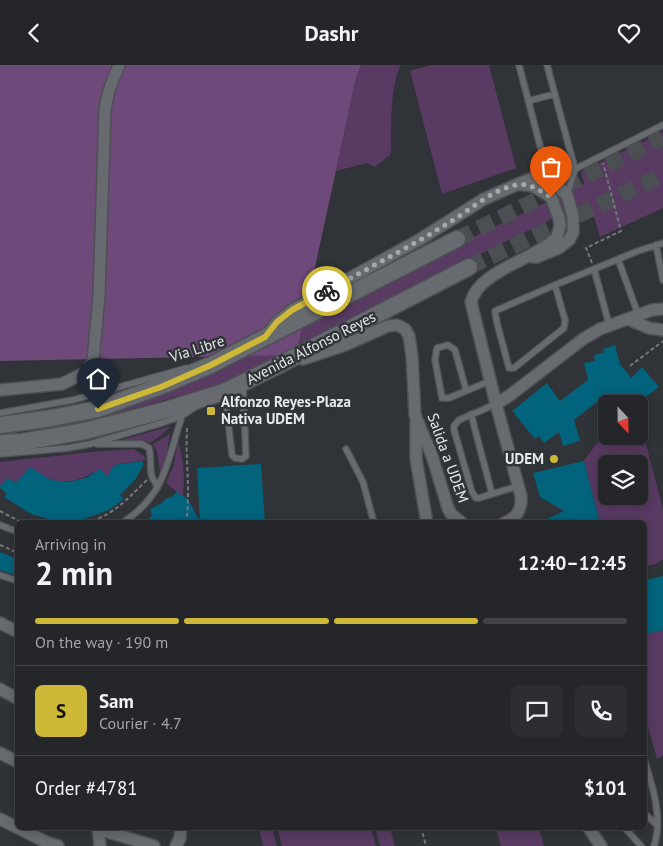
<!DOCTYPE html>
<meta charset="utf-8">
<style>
body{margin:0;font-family:"PT Sans",sans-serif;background:#2c2e31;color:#f1f3f6;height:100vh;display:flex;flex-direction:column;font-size:19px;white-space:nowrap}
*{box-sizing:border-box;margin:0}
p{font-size:16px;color:#a3a5a8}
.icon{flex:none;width:28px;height:28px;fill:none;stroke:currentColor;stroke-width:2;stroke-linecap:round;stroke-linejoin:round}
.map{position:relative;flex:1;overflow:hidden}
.sheet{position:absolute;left:15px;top:455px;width:632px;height:310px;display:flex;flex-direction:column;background:#242629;border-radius:8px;box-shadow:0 2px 12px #0003,0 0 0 1px #414346}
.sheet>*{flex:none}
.needle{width:32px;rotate:158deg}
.tools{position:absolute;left:598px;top:330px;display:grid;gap:10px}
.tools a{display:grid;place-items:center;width:50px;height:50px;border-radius:8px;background:#242629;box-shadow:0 2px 12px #0003,0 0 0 1px #414346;font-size:25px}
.pin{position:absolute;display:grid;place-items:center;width:42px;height:42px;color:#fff;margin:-51px -21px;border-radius:50% 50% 50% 0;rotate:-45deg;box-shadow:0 0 5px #0007}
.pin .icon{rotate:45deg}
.courier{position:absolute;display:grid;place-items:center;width:50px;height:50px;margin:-25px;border:4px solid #ceb837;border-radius:50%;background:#fff;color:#222;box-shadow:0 1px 6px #0007}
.overview em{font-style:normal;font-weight:600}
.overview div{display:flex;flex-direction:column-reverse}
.overview{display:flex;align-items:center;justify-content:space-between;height:85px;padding:0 20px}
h1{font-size:32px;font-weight:600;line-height:38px}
.bar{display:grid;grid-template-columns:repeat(4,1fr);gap:8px 5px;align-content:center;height:60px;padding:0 20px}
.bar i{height:6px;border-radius:4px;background:#414346}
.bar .selected{background:#ceb837}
.bar p{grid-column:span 4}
.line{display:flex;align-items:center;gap:12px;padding:0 20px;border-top:1px solid #414346}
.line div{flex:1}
.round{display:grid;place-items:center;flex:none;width:52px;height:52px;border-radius:8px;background:#2c2e31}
header{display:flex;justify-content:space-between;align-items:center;height:65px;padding:0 20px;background:#242629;font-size:22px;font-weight:600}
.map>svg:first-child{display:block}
.green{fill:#583a62;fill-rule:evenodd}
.forest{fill:#6d4a7a}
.building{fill:#02637d}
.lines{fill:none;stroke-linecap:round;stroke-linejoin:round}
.secondary-tunnel{stroke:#4b4e52;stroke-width:16;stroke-dasharray:16 8;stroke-linecap:butt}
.lane-casing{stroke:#4e5054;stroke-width:8}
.street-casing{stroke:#4e5054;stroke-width:14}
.secondary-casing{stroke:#4e5054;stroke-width:19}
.path{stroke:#74777b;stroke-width:2;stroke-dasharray:4 2.5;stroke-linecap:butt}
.lane{stroke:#676a6f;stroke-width:5.5}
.street{stroke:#676a6f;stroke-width:11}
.secondary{stroke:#676a6f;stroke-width:16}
.done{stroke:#a6a9ac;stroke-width:5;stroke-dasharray:0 9}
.route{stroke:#ceb837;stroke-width:6}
.poi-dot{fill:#ceb837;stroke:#303337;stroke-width:2}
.labels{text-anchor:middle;stroke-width:5;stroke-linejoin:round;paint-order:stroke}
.street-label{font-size:15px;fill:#e6e8eb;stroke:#303337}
.poi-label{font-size:15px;font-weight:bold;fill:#e6e8eb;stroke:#303337;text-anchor:start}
</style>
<header><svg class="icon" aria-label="back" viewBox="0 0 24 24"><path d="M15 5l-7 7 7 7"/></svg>Dashr<svg class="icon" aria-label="heart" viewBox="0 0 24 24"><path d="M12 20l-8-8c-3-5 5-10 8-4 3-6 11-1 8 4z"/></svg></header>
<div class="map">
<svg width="663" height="781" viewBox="0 0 663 781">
<rect width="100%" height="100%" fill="#303337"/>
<path class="green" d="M361 0H401C390 20 391 66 391 89L375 102 367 98 336 106 356 13Z
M431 0H489L516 103 442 129 410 6Z
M663 67V143L600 172 589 136 445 206 262 301 211 322 82 358 0 368 90 352 419 198 584 119 581 107Z
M172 361 151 378 143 375H121Z
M642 364 663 444V494L656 499 645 501V458L600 457 584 396 597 378 606 371H639V366ZM606 399H639V431H606Z
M170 369 165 397 160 408 157 387 153 379Z
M178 377C184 393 185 413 183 430H180L166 418 174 399Z
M134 384 144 391 146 395 114 400 111 405 109 415 100 404C75 419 54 423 30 402L16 418 8 413 0 421V397L91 387Z
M663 565V690L657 694 645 651V569Z
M259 763H272L277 781H263Z
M277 763H371L376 781H282Z
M375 763H390L395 781H380Z
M496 763H539L544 781H501Z"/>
<path class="forest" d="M0 0H361L356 13 296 290 0 296Z"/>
<path class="building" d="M615 280 620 299 631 313 642 302 659 322 636 339H628L607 329 574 355 580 376 563 381 559 367 544 378 539 371 535 374 512 346 547 318 560 336 588 315 584 298 595 296 594 290 604 288 603 284Z
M143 396V401L135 415 120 430 124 434 109 445 84 454 52 455 31 449 4 432 7 429 0 423V421L8 413 16 418 30 402 51 415 69 417 86 413 100 404 107 412 114 400Z
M584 396 600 458H539L564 446 540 432 533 408Z
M261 399 265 458H151L149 453 152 451 150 444 162 438 165 434 173 431 177 426 180 430H183L185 433 187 432 200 457 197 403Z
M0 487 18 494V511L0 505Z
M663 511V565L645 569V515Z"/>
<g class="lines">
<path class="secondary-tunnel" d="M457 174 663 73
M469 202 663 110"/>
<defs>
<path id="lane" d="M519 0 545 100 546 110
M547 0 575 104 567 130
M528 36 555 29
M575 104 663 60
M656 180 663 215
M618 194 638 249
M594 204 609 259
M555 220 565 255 564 263 514 303H509L497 258 495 246 555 220 638 186 663 178
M466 325 455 285 448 280 437 283 435 295 442 333H449L490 316
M225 329 232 390 235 393 242 394 246 391 243 321
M496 339 459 355 454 361V365L472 427 476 433H479L518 421
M0 348 73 335 187 303
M471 349 492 429
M97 379H142L149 383C152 393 149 403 152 412 154 417 157 418 157 423
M346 384 363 417 374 458
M0 389 68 383 90 379 162 358 182 351 195 342
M122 458C166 430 167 396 182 351
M0 460 18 467
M0 510 18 516
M645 697C653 723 663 754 654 781
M645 749 657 760
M624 762 641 781"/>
<path id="street" d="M518 119 538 111 546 110 567 130 573 151V168L569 175 559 183 537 192H533
M628 254 649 263 663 265
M267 270 277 257 292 245 419 175 484 134 518 119 533 121 551 132 559 153 560 161 557 172C535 195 479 205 471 237L496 339 521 431C522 445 517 453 504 458
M303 294 345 280 388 261 397 260 405 264 409 271 412 291 415 350 432 391 448 443 451 449 462 458
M0 325 62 319 86 307 93 296 99 231 105 44 109 25 119 0
M496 339 509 331 583 274 600 264 652 245 663 244
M416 357V394L427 458
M0 558 18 567
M0 624 18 634
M0 688 18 697
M0 754 46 777 58 781
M98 762 100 781
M588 762 601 781
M98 764 154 781
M176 781 180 773 181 762"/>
<path id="secondary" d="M0 360 46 354 98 344 161 321 211 300 457 174
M0 378 22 377 85 366 166 345 224 327 275 302 469 202"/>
</defs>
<use href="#lane" class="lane-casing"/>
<use href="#street" class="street-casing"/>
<use href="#secondary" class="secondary-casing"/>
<path class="path" d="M592 198 586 183 621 166 603 98
M630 301 663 276
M0 446 19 456 26 458
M86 458C114 450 127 434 147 415
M186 458C191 426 185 394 187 363
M0 480 18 488
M421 762 426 781"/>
<use href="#lane" class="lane"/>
<use href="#street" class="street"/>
<use href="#secondary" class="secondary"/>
</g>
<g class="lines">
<path class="done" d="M327 226C368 203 410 182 450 157 470 145 493 124 516 120 529 117 540 126 551 132"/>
<path class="route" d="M98 344 161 322 211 300 265 272 277 257 292 245 327 226"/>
</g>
<g class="poi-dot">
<rect x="206" y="341" width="10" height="10" rx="2.5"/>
<circle cx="554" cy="394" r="5"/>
</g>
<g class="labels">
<g class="street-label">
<text transform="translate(311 283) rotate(-27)" y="5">Avenida Alfonso Reyes</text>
<text transform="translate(197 284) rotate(-18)" y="5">Via Libre</text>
<text transform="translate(448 393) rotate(70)" y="5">Salida a UDEM</text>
</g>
<g class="poi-label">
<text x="221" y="342">Alfonzo Reyes-Plaza<tspan x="221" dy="17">Nativa UDEM</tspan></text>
<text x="544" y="399" text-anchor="end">UDEM</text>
</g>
</g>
</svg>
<div class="tools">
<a><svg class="needle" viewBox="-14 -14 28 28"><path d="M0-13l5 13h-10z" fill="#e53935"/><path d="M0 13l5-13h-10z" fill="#a3a5a8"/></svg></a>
<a><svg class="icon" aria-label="layers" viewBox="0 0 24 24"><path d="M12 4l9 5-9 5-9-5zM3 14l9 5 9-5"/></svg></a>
</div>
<div class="pin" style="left:551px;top:132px;background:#ea580c"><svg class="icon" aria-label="bag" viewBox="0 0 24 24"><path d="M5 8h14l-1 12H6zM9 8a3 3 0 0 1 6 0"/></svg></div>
<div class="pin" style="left:98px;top:344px;background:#1f2937"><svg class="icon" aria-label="home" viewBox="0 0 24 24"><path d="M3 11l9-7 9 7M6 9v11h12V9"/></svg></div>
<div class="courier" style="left:327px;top:226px"><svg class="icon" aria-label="bike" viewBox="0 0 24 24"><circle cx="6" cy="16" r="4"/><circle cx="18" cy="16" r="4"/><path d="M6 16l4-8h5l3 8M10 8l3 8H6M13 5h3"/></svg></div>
<section class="sheet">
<div class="overview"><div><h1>2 min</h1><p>Arriving in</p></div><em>12:40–12:45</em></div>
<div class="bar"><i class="selected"></i><i class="selected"></i><i class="selected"></i><i></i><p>On the way · 190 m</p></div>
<div class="line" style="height:90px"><b class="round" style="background:#ceb837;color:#111">S</b><div><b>Sam</b><p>Courier · 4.7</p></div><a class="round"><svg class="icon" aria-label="chat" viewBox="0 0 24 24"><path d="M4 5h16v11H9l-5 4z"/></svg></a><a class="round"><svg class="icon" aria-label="phone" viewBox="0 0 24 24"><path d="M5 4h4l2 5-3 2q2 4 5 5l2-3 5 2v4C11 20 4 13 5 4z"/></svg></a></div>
<div class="line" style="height:65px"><div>Order #4781</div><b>$101</b></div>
</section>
</div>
